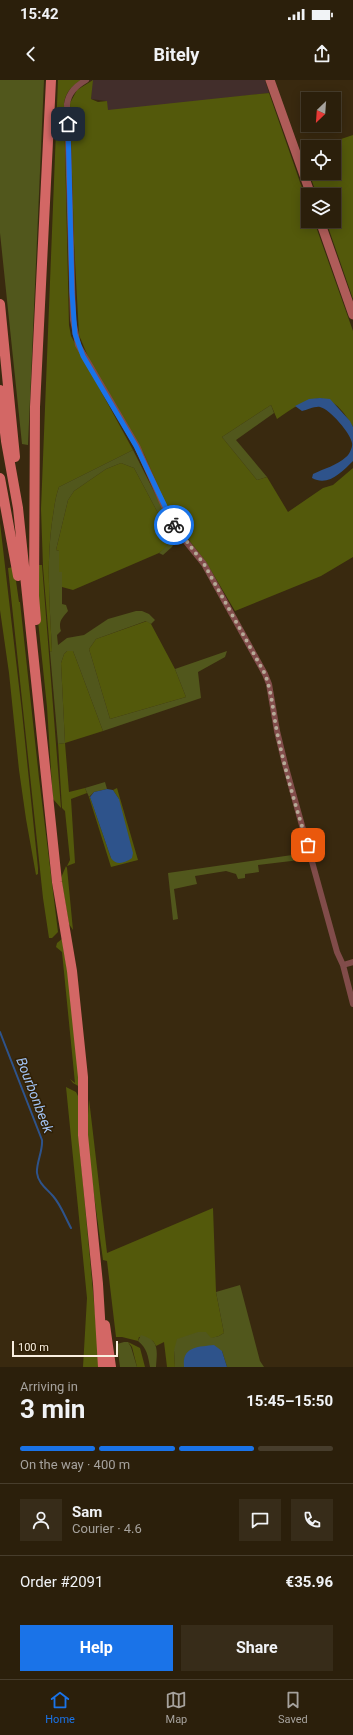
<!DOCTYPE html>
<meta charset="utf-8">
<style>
body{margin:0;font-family:Roboto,sans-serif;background:#372c19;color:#f1f3f6;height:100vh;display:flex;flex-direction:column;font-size:15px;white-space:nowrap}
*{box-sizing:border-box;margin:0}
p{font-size:13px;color:#a6a29d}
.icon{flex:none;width:22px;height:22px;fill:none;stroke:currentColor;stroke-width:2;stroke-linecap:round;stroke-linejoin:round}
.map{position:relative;height:1287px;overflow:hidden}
.drawer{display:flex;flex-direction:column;background:#2b1f0b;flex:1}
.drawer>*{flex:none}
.needle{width:26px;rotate:205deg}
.buttons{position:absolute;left:301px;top:12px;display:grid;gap:8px}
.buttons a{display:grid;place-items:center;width:40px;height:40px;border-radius:0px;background:#2b1f0b;box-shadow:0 2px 10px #0003,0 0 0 1px #473d2c;font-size:20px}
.scale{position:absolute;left:12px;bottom:10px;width:106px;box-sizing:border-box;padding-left:4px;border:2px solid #faefe0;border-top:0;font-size:11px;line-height:14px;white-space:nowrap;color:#faefe0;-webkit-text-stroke:3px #2f1f05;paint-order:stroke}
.pin{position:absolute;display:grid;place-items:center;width:34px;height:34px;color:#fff;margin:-17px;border-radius:8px;box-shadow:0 2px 6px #0006}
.courier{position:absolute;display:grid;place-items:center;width:40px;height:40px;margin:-20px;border:3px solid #1a73e8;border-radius:50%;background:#fff;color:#222;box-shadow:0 1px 5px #0007}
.headline em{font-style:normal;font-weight:700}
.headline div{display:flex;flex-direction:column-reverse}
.headline{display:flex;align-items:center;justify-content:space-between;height:68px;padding:0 20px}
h1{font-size:26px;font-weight:700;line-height:30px}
.bar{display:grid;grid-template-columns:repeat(4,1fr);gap:6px 4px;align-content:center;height:48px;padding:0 20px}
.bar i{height:5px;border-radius:3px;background:#473d2c}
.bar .selected{background:#1a73e8}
.bar p{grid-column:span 4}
.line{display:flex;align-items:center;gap:10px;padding:0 20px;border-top:1px solid #473d2c}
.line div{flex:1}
.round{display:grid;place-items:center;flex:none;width:42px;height:42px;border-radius:0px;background:#372c19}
.primary-button{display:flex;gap:8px;margin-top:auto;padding:8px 20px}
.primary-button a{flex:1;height:46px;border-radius:0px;background:#1a73e8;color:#fff;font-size:16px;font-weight:700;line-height:46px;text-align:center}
.primary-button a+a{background:#372c19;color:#f1f3f6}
.status{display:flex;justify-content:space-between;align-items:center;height:28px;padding:0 20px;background:#2b1f0b;direction:ltr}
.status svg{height:11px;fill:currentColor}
header{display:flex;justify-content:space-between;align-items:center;height:52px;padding:0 20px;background:#2b1f0b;font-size:18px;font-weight:700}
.tabs{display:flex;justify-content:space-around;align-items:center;height:56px;border-top:1px solid #473d2c;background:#2b1f0b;font-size:11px;color:#a6a29d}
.tabs a{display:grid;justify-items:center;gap:2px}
.tabs .selected{color:#1a73e8}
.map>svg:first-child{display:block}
.industrial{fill:#422e2b}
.green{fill:#53590b}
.forest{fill:#51571c}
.water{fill:#2e538b}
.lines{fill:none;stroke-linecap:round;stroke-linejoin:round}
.stream{stroke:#2e538b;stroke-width:2}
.street{stroke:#814c4a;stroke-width:6}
.secondary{stroke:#af5c59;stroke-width:9}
.primary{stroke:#d36765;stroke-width:10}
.done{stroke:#b6aa97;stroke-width:4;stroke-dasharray:0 7.2}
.route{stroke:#1a73e8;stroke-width:5}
.labels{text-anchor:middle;stroke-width:3;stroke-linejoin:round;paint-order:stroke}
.water-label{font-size:14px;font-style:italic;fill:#a2c3f4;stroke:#2f1f05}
</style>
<div class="status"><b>15:42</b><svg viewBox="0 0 49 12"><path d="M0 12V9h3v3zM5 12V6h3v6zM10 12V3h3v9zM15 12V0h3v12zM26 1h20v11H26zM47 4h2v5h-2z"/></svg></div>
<header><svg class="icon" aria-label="back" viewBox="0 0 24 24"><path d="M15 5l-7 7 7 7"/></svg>Bitely<svg class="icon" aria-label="share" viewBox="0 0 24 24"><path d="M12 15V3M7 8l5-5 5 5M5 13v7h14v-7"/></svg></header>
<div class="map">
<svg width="353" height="1287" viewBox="0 0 353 1287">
<rect width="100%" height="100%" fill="#39290f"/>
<path class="industrial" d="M74 0H265L269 13 106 32V21L91 19 92 0 73 4Z"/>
<path class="green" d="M58 0H82C72 6 66 11 64 23L69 245 71 256 133 370 59 407C55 418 54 430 52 442 46 486 50 528 52 571L50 572 43 487 41 429Z
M93 0 91 19 98 22 107 21 108 30 269 13 308 125V141H314L353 251V347C329 305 310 316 277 339L271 325 222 357 257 400 267 397 288 432 323 408 333 405 353 388V477L321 496 235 531 206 482 178 446 169 431 144 374 91 284 79 255 74 162 70 23 77 10Z
M353 55V219L326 141H334V115H317L309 93H334V67H317Z
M121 383 134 388 166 448 168 458 167 467 159 473 73 510 62 507V492H59V471L56 470 68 420 74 411 106 389Z
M0 443 22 632 38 788V794L36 795 26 739 19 690 9 593 0 530Z
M37 485H42L61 728 53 719 52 706 47 627 37 531Z
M14 487 19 522H20L39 698 58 852 52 858H49L43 818 8 488Z
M147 541 151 544 175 589 186 617 110 639 89 569 96 559Z
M67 571H73L75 576 103 651 65 663 69 712 85 708 87 713 71 719 75 783 67 786 70 780 65 731 62 728 58 664 65 663 61 583 64 574Z
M117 708 138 780 111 787 89 717H90L111 778 119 719 113 710Z
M66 786 67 788 73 850 69 844 61 798Z
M62 859 68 895 80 1007 73 1003 70 999 75 1003 62 872 56 867 57 863Z
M66 1007 76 1012 80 1020 78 1050 100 1287H83L87 1218Z
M89 1019 107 1173 213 1128 216 1212 224 1253 219 1256 174 1270 175 1287H167L164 1262 156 1266 153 1261 139 1257 138 1261 122 1257H116L107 1181 103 1180 89 1079 87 1051Z
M128 1262 140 1268 145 1287H137L132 1267Z"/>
<path class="forest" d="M0 0H44L28 365 22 364 0 153Z
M271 325 274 333 236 360 267 397 257 400 222 357Z
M133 370 177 457 172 467 163 475 159 473 167 466 168 458 166 448 134 388 121 383 106 389 74 411 68 420 56 470 59 471V492H62V524L66 525 68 531C62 538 58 542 61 551L57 555 58 565 67 558 84 555 108 539 136 531H142L149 534 155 540 151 544 146 541 96 559 89 569 110 639 186 617 175 589 227 571 225 577 198 592 201 618 103 651 75 576 73 571H67L64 574 61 583 65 663 58 664 50 572 52 571C50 528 46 486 52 442 54 430 55 418 59 407Z
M105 702 107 709 94 712 89 717 85 708Z
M306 773 308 779 258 785 259 792 245 794V798L238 799 236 794 226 791 195 796 197 804 174 809 178 839 173 840 168 793Z
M240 1205 260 1281 264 1287H227L222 1271 184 1279V1287H175L174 1270 177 1259 198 1252H206L211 1258 219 1256 224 1253 216 1212Z
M141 1255C160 1260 157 1271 156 1287H150C148 1276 147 1268 138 1261Z
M124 1262H128L131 1267 137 1287H120L117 1264Z"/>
<path class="water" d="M320 318 330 319 350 341 353 347V381C342 392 328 407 312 398L313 394C323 389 338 385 346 377 349 375 353 367 352 363 351 354 330 329 320 327 315 326 307 330 302 331L295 326 309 319Z
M107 709 113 710 119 719 133 773 132 778C125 783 116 786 111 778L90 717 94 712Z
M214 1265 222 1271 227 1287H184C182 1266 198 1267 214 1265Z"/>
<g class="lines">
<path class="stream" d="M0 952 42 1060C43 1071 36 1083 37 1093 38 1103 47 1109 53 1116 61 1125 65 1137 71 1148"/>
<path class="street" d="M86 0C76 6 69 12 67 24L73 240 78 265 137 366 167 433 179 453 204 484 265 594 269 604 277 651 285 684 337 872 343 885 353 924
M343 885 353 882"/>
<path class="secondary" d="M270 0 311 115
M320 141 353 235"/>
<path class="primary" d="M0 224 15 377
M0 310 6 361 18 428 57 802 72 891 83 997V1055L98 1204 103 1287
M0 398 18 496
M36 540 34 516 35 327 51 0
M105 1245 111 1287"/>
</g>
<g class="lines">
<path class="done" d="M174 445 204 484 265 594C272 613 273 632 277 652 285 690 296 728 308 765"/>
<path class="route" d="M68 44 72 212 75 254 83 276 136 366 174 445"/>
</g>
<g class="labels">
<g class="water-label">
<text transform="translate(35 1015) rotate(69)" y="5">Bourbonbeek</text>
</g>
</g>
</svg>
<div class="buttons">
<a><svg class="needle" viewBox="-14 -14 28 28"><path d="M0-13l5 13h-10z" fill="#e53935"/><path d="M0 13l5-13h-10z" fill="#a6a29d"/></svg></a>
<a><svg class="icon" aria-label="locate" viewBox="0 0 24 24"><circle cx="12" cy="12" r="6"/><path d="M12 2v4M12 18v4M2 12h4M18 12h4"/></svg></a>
<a><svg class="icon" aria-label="layers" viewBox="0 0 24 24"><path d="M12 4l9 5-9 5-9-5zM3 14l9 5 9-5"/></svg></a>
</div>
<div class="scale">100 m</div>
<div class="pin" style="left:308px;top:765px;background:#ea580c"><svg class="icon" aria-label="bag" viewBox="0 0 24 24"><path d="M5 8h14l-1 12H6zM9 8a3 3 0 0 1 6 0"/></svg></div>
<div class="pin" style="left:68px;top:44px;background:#1f2937"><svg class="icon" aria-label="home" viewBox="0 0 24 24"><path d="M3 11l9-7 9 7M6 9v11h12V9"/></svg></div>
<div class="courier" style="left:174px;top:445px"><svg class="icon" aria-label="bike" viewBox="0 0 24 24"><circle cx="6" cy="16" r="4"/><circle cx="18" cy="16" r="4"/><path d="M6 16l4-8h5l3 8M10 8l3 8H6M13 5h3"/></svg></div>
</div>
<section class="drawer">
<div class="headline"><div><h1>3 min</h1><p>Arriving in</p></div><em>15:45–15:50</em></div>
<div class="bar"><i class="selected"></i><i class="selected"></i><i class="selected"></i><i></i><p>On the way · 400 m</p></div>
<div class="line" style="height:72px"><a class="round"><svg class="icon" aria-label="person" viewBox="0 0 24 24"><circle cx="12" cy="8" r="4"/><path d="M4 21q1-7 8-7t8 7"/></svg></a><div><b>Sam</b><p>Courier · 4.6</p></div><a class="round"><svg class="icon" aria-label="chat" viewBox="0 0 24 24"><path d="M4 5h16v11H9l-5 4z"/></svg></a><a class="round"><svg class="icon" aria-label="phone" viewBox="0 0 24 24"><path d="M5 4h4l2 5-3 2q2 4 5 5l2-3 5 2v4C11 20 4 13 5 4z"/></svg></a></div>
<div class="line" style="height:52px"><div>Order #2091</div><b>€35.96</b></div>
<div class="primary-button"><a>Help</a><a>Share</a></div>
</section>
<nav class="tabs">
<a class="selected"><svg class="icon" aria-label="home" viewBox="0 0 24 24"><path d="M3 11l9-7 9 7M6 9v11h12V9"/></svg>Home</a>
<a><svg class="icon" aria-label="map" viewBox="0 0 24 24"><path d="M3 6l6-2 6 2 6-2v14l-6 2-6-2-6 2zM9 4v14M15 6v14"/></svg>Map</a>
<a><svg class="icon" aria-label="saved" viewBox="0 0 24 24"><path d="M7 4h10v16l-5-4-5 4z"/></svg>Saved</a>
</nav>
